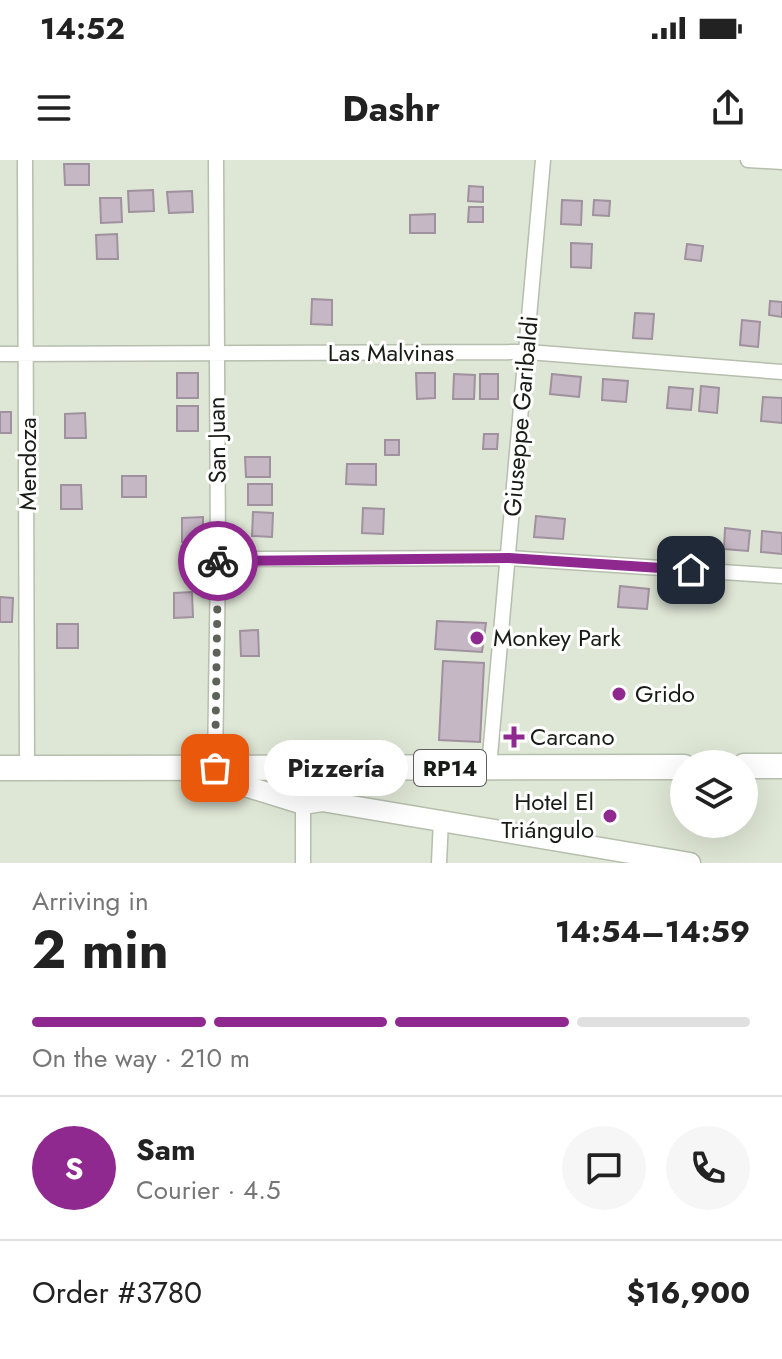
<!DOCTYPE html>
<meta charset="utf-8">
<style>
body{margin:0;font-family:Jost,sans-serif;background:#f6f6f6;color:#222;height:100vh;display:flex;flex-direction:column;font-size:30px;white-space:nowrap}
*{box-sizing:border-box;margin:0}
p{font-size:26px;color:#767676}
.icon{flex:none;width:44px;height:44px;fill:none;stroke:currentColor;stroke-width:2;stroke-linecap:round;stroke-linejoin:round}
.map{position:relative;height:703px;overflow:hidden}
.side{display:flex;flex-direction:column;background:#fff;flex:1}
.side>*{flex:none}
.buttons{position:absolute;left:670px;top:590px;display:grid;gap:16px}
.buttons a{display:grid;place-items:center;width:88px;height:88px;border-radius:50%;background:#fff;box-shadow:0 8px 32px #0002;font-size:40px}
.pin{position:absolute;display:grid;place-items:center;width:68px;height:68px;color:#fff;margin:-34px;border-radius:16px;box-shadow:0 4px 12px #0006}
.courier{position:absolute;display:grid;place-items:center;width:80px;height:80px;margin:-40px;border:6px solid #8f298f;border-radius:50%;background:#fff;color:#222;box-shadow:0 2px 10px #0007}
.bubble{position:absolute;height:56px;border-radius:28px;background:#fff;box-shadow:0 8px 32px #0002;font-size:26px;font-weight:700;line-height:56px;text-align:center}
.overview em{font-style:normal;font-weight:700}
.overview div{display:flex;flex-direction:column-reverse}
.overview{display:flex;align-items:center;justify-content:space-between;height:136px;padding:0 32px}
h1{font-size:52px;font-weight:700;line-height:60px}
.bar{display:grid;grid-template-columns:repeat(4,1fr);gap:12px 8px;align-content:center;height:96px;padding:0 32px}
.bar i{height:10px;border-radius:6px;background:#e0e0e0}
.bar .current{background:#8f298f}
.bar p{grid-column:span 4}
.line{display:flex;align-items:center;gap:20px;padding:0 32px;border-top:2px solid #e0e0e0}
.line div{flex:1}
.round{display:grid;place-items:center;flex:none;width:84px;height:84px;border-radius:42px;background:#f6f6f6}
.status{display:flex;justify-content:space-between;align-items:center;height:56px;padding:0 40px;background:#fff;direction:ltr}
.status svg{height:22px;fill:currentColor}
header{display:flex;justify-content:space-between;align-items:center;height:104px;padding:0 32px;background:#fff;font-size:36px;font-weight:700}
.map>svg:first-child{display:block}
.building{fill:#c5b7c4;stroke:#9f919e;stroke-width:2}
.lines{fill:none;stroke-linecap:round;stroke-linejoin:round}
.street-casing{stroke:#b6bead;stroke-width:17}
.secondary-casing{stroke:#b6bead;stroke-width:23}
.primary-casing{stroke:#b6bead;stroke-width:27}
.street{stroke:#fff;stroke-width:14}
.secondary{stroke:#fff;stroke-width:20}
.primary{stroke:#fff;stroke-width:24}
.done{stroke:#5e6359;stroke-width:8;stroke-dasharray:0 14.4}
.route{stroke:#8f298f;stroke-width:10}
.poi-dot{fill:#8f298f;stroke:#fff;stroke-width:3}
.labels{text-anchor:middle;stroke-width:6;stroke-linejoin:round;paint-order:stroke}
.shield{fill:#fff;stroke:#5e605c;stroke-width:2}
.shield-label{font-size:22px;font-weight:bold;fill:#191c16}
.street-label{font-size:24px;fill:#191c16;stroke:#fff}
.poi-label{font-size:24px;fill:#191c16;stroke:#fff;text-anchor:start}
</style>
<div class="status"><b>14:52</b><svg viewBox="0 0 49 12"><path d="M0 12V9h3v3zM5 12V6h3v6zM10 12V3h3v9zM15 12V0h3v12zM26 1h20v11H26zM47 4h2v5h-2z"/></svg></div>
<header><svg class="icon" aria-label="menu" viewBox="0 0 24 24"><path d="M4 6h16M4 12h16M4 18h16"/></svg>Dashr<svg class="icon" aria-label="share" viewBox="0 0 24 24"><path d="M12 15V3M7 8l5-5 5 5M5 13v7h14v-7"/></svg></header>
<div class="map">
<svg width="782" height="703" viewBox="0 0 782 703">
<rect width="100%" height="100%" fill="#dee6d5"/>
<path class="building" d="M64 4H89V25H65Z
M469 26 483 27V42L468 41Z
M153 30 154 51 129 52 128 31Z
M192 31 193 52 169 53 167 32Z
M100 38H121L122 62 101 63Z
M562 40 582 41 581 65 561 64Z
M594 40 610 41 609 56 593 55Z
M469 47H483V62H468Z
M435 54V73H410V55Z
M117 74 118 99H97L96 75Z
M571 83 592 84 591 108 571 107Z
M687 84 703 86 701 101 685 99Z
M312 139 332 140V165L311 164Z
M770 141 782 142V157L769 155Z
M635 153 654 154 652 179 633 178Z
M742 160 760 162 758 187 740 185Z
M177 213H198V238H177Z
M416 213H435V238L417 239Z
M454 214 475 215 474 239H453Z
M480 214H498V239H480Z
M552 214 581 217 579 237 550 234Z
M603 219 628 221 626 242 602 240Z
M701 226 719 228 717 253 699 251Z
M669 227 693 229 691 250 667 248Z
M763 237 782 238V263L761 261Z
M177 246H198V271H177Z
M0 252H11V273H0Z
M85 253 86 278H65V254Z
M484 274H498L497 289H483Z
M385 280H399V295H385Z
M245 297H270V317H246Z
M347 304H376V325L346 324Z
M122 316H146V337H122Z
M248 324H272V345H248Z
M61 325H81L82 349H61Z
M363 348 384 349 383 374 362 373Z
M253 352 273 353 272 377 252 376Z
M536 356 565 359 563 379 534 377Z
M203 357V382H182V358Z
M725 368 750 371 748 391 724 389Z
M762 371 782 373V394L761 392Z
M620 426 649 429 647 449 618 447Z
M192 432 193 457 174 458V433Z
M0 437 13 438 12 462H0Z
M437 461 486 463 482 492 435 489Z
M57 464H78V488H57Z
M258 470 259 496H241L240 471Z
M443 501 484 503 480 582 439 580Z"/>
<g class="lines">
<defs>
<path id="street" d="M25 0 27 608
M748 0 782 2
M0 194 528 192 782 212
M218 399 509 398 782 416
M489 607 543 0
M215 608 218 399 216 0
M303 703V644
M439 703 441 660"/>
<path id="secondary" d="M215 608 245 626 303 644 322 641 690 703"/>
<path id="primary" d="M744 606H782
M0 608 684 607"/>
</defs>
<use href="#street" class="street-casing"/>
<use href="#secondary" class="secondary-casing"/>
<use href="#primary" class="primary-casing"/>
<use href="#street" class="street"/>
<use href="#secondary" class="secondary"/>
<use href="#primary" class="primary"/>
</g>
<g class="lines">
<path class="done" d="M215 608 218 401"/>
<path class="route" d="M218 401 509 398 691 410"/>
</g>
<g class="poi-dot">
<circle cx="477" cy="478" r="8"/>
<circle cx="619" cy="534" r="8"/>
<path d="M510 565h8v8h8v8h-8v8h-8v-8h-8v-8h8z"/>
<circle cx="610" cy="656" r="8"/>
</g>
<g class="labels">
<rect class="shield" x="414" y="590" width="72" height="36" rx="6"/>
<g class="shield-label">
<text x="450" y="616">RP14</text>
</g>
<g class="street-label">
<text x="391" y="201">Las Malvinas</text>
<text transform="translate(521 256) rotate(-85)" y="8">Giuseppe Garibaldi</text>
<text transform="translate(217 280) rotate(-91)" y="8">San Juan</text>
<text transform="translate(28 304) rotate(-90)" y="8">Mendoza</text>
</g>
<g class="poi-label">
<text x="493" y="486">Monkey Park</text>
<text x="635" y="542">Grido</text>
<text x="530" y="585">Carcano</text>
<text x="594" y="650" text-anchor="end">Hotel El<tspan x="594" dy="28">Triángulo</tspan></text>
</g>
</g>
</svg>
<div class="buttons">
<a><svg class="icon" aria-label="layers" viewBox="0 0 24 24"><path d="M12 4l9 5-9 5-9-5zM3 14l9 5 9-5"/></svg></a>
</div>
<div class="pin" style="left:215px;top:608px;background:#ea580c"><svg class="icon" aria-label="bag" viewBox="0 0 24 24"><path d="M5 8h14l-1 12H6zM9 8a3 3 0 0 1 6 0"/></svg></div>
<div class="pin" style="left:691px;top:410px;background:#1f2937"><svg class="icon" aria-label="home" viewBox="0 0 24 24"><path d="M3 11l9-7 9 7M6 9v11h12V9"/></svg></div>
<div class="courier" style="left:218px;top:401px"><svg class="icon" aria-label="bike" viewBox="0 0 24 24"><circle cx="6" cy="16" r="4"/><circle cx="18" cy="16" r="4"/><path d="M6 16l4-8h5l3 8M10 8l3 8H6M13 5h3"/></svg></div>
<div class="bubble" style="left:264px;top:580px;width:144px">Pizzería</div>
</div>
<section class="side">
<div class="overview"><div><h1>2 min</h1><p>Arriving in</p></div><em>14:54–14:59</em></div>
<div class="bar"><i class="current"></i><i class="current"></i><i class="current"></i><i></i><p>On the way · 210 m</p></div>
<div class="line" style="height:144px"><b class="round" style="background:#8f298f;color:#fff">S</b><div><b>Sam</b><p>Courier · 4.5</p></div><a class="round"><svg class="icon" aria-label="chat" viewBox="0 0 24 24"><path d="M4 5h16v11H9l-5 4z"/></svg></a><a class="round"><svg class="icon" aria-label="phone" viewBox="0 0 24 24"><path d="M5 4h4l2 5-3 2q2 4 5 5l2-3 5 2v4C11 20 4 13 5 4z"/></svg></a></div>
<div class="line" style="height:104px"><div>Order #3780</div><b>$16,900</b></div>
</section>
